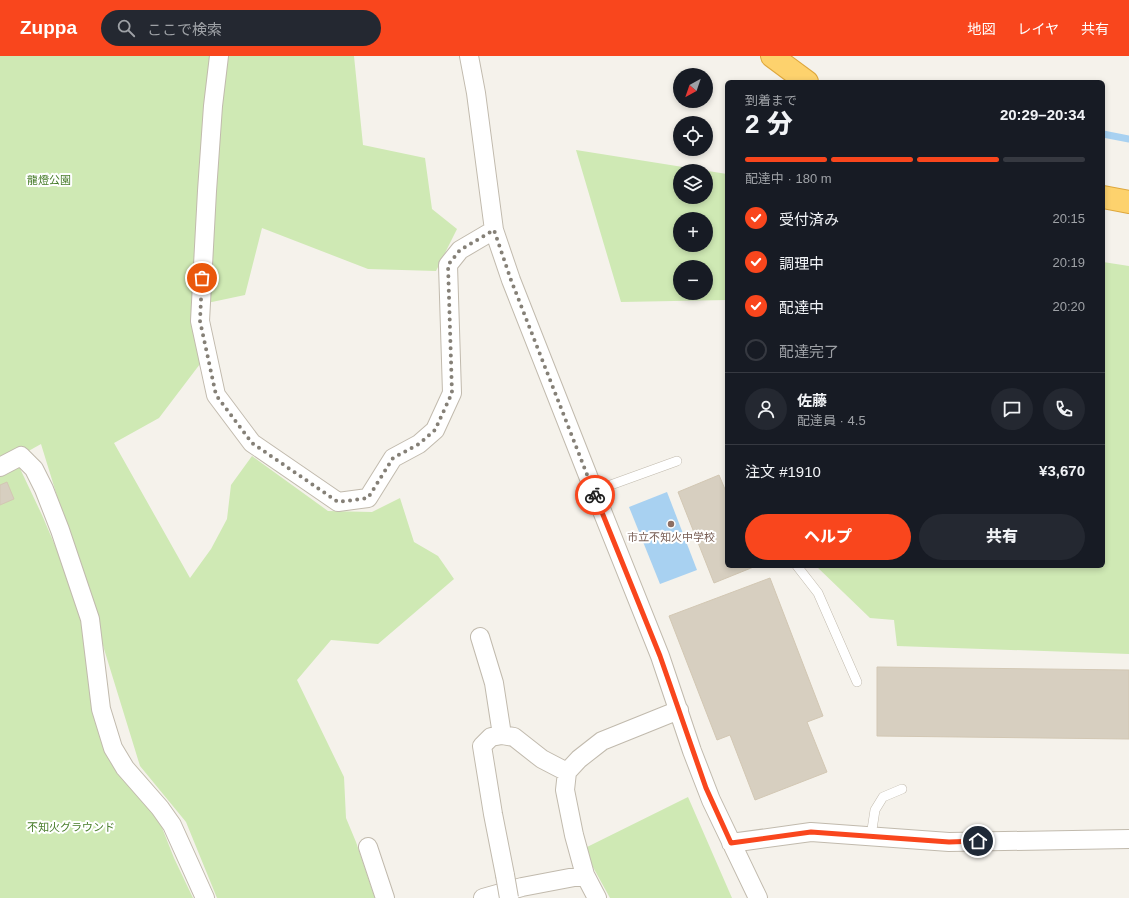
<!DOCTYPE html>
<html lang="ja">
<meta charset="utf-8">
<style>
body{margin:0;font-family:Arial,"Noto Sans JP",sans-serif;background:#242831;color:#f1f3f6;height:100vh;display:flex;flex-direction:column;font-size:15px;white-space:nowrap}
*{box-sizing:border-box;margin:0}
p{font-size:13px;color:#9ea1a6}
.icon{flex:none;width:22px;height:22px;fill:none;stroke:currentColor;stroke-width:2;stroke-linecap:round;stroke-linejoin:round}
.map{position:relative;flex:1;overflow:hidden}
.details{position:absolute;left:725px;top:24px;width:380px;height:488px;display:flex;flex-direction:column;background:#171b24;border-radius:6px;box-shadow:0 2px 6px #0003}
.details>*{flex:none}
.needle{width:26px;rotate:220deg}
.controls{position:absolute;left:673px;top:12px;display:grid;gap:8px}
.controls a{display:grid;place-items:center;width:40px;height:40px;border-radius:50%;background:#171b24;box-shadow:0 2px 6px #0003;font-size:20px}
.pin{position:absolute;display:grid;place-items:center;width:34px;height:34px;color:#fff;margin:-17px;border:2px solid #fff;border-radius:50%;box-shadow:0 1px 4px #0007}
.courier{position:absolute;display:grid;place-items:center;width:40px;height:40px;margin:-20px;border:3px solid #f9461d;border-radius:50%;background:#fff;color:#222;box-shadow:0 1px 5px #0007}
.overview em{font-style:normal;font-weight:800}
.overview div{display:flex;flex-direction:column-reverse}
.overview{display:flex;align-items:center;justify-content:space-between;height:68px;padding:0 20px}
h1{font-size:26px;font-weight:800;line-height:30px}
.bar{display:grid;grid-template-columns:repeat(4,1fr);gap:6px 4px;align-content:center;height:48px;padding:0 20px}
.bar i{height:5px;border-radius:3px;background:#363941}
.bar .on{background:#f9461d}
.bar p{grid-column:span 4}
.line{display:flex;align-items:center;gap:10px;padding:0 20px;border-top:1px solid #363941}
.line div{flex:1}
.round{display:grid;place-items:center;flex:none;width:42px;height:42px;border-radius:21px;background:#242831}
ol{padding:0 20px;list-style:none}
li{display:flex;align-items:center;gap:12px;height:44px}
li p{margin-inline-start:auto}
li .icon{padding:4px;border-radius:50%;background:#f9461d;color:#fff;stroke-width:4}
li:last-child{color:#9ea1a6}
li i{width:22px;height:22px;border:2px solid #363941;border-radius:50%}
.cta{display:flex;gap:8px;margin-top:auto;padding:8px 20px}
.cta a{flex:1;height:46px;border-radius:24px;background:#f9461d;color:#fff;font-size:16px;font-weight:800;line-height:46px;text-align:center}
.cta a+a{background:#242831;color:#f1f3f6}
header{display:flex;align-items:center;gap:24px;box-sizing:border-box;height:56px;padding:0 20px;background:#f9461d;color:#fff}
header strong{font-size:19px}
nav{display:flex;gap:22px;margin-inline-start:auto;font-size:14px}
.search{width:280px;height:36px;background:#242831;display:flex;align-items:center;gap:10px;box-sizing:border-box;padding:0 14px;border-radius:22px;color:#9ea1a6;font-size:15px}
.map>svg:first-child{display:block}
.green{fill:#cfe9b4;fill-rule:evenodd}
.water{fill:#a8d1f1}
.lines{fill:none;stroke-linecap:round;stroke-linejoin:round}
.stream{stroke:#a8d1f1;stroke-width:7}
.building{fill:#d7cfc0;stroke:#d2c7b3}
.lane-casing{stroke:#c1baad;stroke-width:10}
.street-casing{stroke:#c1baad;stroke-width:20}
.highway-casing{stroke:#dea73c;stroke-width:24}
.lane{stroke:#fff;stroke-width:9}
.street{stroke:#fff;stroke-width:18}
.highway{stroke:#fdd26d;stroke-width:22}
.street-bridge-casing{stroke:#c1baad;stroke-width:20;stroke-linecap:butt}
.street-bridge{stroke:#fff;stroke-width:18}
.done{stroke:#858077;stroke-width:4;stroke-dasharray:0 7.2}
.route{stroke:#f9461d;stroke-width:5}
.education-dot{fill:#8d6e63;stroke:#fff;stroke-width:1.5}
.labels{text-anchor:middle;stroke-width:4;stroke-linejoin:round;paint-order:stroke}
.park-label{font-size:11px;fill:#477c2a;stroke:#fff}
.education-label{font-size:11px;fill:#785e54;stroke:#fff}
</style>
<header>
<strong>Zuppa</strong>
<div class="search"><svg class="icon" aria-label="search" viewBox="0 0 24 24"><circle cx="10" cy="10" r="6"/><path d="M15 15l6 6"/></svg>ここで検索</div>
<nav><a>地図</a><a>レイヤ</a><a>共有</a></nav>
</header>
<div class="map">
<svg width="1129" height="842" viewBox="0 0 1129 842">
<rect width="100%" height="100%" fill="#f5f2eb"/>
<path class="green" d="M0 0H354L363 89 425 102 432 153 457 173 436 215 368 213 262 172 245 239 193 250 200 308 159 362 114 387 190 522 211 493 227 463 231 429 252 400 328 455 372 456 400 442 414 486 438 500 454 523 378 588 331 584 297 624 344 721 346 762 356 786 375 842H217L186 766 140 710 41 388 0 411Z
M576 94 727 118V244L621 246ZM680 115H706V141H680ZM680 163H706V189H680ZM680 211H706V237H680Z
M1103 206 1129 210V598L897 590 894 564 870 562 816 510H1103Z
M16 404 42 459 83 555 98 672 159 764 174 802 193 842H0V412Z
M688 741 732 842H610L583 793Z"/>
<path class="water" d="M667 436 697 514 660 528 629 451Z"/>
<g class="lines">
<path class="stream" d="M1103 78 1129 83"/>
</g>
<path class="building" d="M719 419 727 438V510H756L714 527 678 436Z
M7 426 14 443 0 449V429Z
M770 522 823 660 807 666 827 716 755 744 730 679 717 684 669 560Z
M877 611 1129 614V683L877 680Z"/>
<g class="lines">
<defs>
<path id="lane" d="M594 435 677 405
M797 510 818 537 857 626
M871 780 875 754 883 741 902 733"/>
<path id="street" d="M219 0 213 50 207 135 200 265 216 339 252 387 338 446 368 442 393 402 419 388 435 374 452 337 448 209 460 194 494 174
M469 0 476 37 494 174 511 224 594 435 660 600 692 695 711 744 758 842
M0 411 21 400 34 413 44 433 60 474 90 563 101 653 113 692 125 712 160 752 172 769 205 842
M480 581 494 627 502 679
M731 787 811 776 949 786 1129 783
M368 791 385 842
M505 819 493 758 482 690 491 681 502 679 514 681 542 703 567 716
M483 842 522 831 585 819
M597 842 585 819 574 779 565 734 567 716 579 703 602 685 679 654"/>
<path id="highway" d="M772 0 807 26
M1103 141 1129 146"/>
</defs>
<use href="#lane" class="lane-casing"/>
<use href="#street" class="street-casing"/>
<use href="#highway" class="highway-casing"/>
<use href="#lane" class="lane"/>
<use href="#street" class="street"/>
<use href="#highway" class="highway"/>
<defs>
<path id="street-bridge" d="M505 819 509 842"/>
</defs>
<use href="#street-bridge" class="street-bridge-casing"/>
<use href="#street-bridge" class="street-bridge"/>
</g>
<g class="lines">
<path class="done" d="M202 222 200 265 216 339 252 387 338 446 368 442 393 402 419 388 435 374 452 337 448 209 460 194 494 174 511 224 595 439"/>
<path class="route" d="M595 439 660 600 706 732 731 787 811 776 949 786 978 785"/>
</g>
<circle class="education-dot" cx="671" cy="468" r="4"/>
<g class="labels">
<g class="park-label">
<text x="49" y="128">龍燈公園</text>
<text x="71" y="775">不知火グラウンド</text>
</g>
<g class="education-label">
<text x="671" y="485">市立不知火中学校</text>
</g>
</g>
</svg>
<div class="controls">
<a><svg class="needle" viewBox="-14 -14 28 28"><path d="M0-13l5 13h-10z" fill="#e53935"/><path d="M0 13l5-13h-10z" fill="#9ea1a6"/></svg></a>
<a><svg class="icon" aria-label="locate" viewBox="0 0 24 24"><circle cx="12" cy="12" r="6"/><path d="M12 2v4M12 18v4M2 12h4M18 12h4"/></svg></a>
<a><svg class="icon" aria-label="layers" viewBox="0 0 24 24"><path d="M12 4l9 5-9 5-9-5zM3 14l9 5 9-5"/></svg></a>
<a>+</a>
<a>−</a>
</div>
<div class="pin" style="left:202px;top:222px;background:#ea580c"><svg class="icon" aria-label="bag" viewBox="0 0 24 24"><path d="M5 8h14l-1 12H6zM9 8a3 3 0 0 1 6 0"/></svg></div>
<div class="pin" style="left:978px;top:785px;background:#1f2937"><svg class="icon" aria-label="home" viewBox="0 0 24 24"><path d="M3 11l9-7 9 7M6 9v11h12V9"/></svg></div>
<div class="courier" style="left:595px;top:439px"><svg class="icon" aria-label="bike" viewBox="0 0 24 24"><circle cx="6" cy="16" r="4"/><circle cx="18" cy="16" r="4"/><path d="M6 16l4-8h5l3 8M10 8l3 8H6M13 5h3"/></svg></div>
<section class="details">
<div class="overview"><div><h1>2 分</h1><p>到着まで</p></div><em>20:29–20:34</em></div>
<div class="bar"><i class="on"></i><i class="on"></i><i class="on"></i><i></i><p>配達中 · 180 m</p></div>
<ol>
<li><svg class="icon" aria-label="check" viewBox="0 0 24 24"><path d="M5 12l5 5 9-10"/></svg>受付済み<p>20:15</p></li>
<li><svg class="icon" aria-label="check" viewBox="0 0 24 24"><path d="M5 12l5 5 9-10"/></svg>調理中<p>20:19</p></li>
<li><svg class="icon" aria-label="check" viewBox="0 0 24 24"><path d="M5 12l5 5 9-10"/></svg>配達中<p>20:20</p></li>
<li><i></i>配達完了</li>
</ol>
<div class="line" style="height:72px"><a class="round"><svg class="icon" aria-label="person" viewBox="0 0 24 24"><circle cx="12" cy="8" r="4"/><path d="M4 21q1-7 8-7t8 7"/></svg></a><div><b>佐藤</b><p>配達員 · 4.5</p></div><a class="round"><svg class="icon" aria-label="chat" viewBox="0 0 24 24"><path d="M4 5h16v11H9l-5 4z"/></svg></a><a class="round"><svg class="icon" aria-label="phone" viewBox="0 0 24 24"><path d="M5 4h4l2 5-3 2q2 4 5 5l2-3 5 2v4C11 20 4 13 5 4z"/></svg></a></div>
<div class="line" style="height:52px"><div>注文 #1910</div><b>¥3,670</b></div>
<div class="cta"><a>ヘルプ</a><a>共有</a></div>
</section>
</div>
